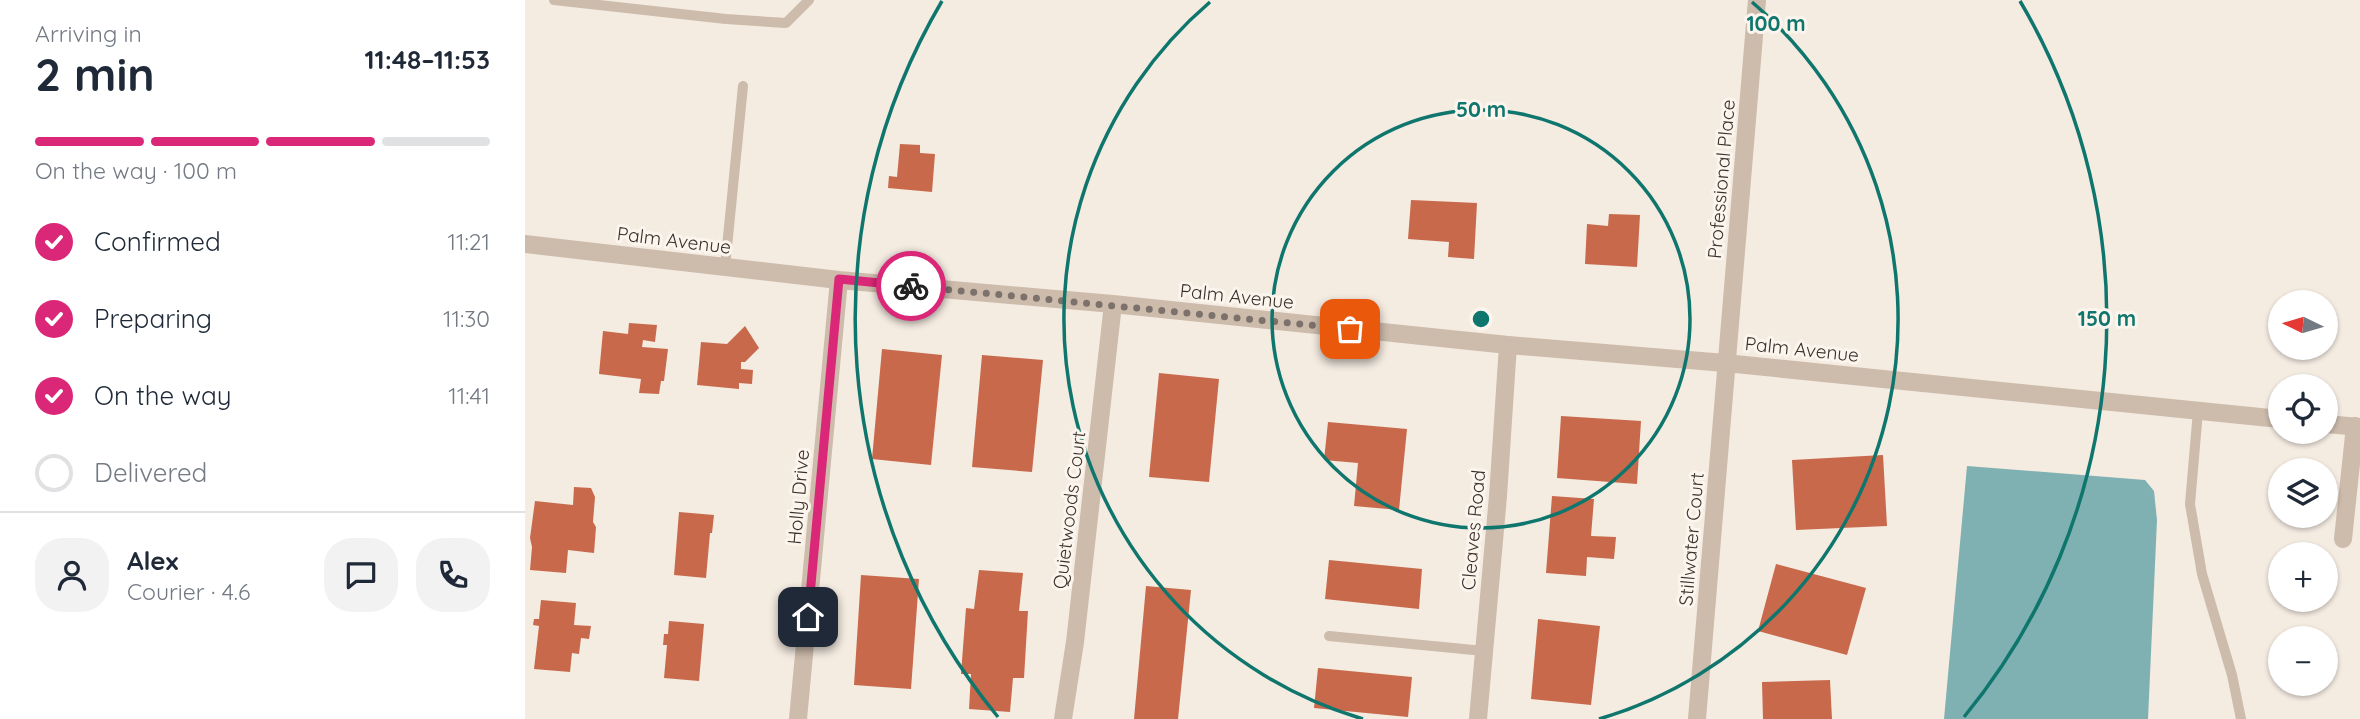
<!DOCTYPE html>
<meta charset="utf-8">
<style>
body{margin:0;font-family:Quicksand,sans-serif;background:#f2f2f3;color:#1f2937;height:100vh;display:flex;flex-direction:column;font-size:26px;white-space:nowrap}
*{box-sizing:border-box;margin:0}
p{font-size:23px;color:#747a83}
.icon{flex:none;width:38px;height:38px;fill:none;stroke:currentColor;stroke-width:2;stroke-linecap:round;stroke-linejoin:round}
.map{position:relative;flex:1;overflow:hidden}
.panel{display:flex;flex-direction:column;background:#fff;width:525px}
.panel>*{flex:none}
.needle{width:46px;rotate:275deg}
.controls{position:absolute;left:1743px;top:290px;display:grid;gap:14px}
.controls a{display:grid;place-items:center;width:70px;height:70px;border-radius:50%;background:#fff;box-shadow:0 2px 5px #0004;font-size:35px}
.pin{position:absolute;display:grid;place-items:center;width:60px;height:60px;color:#fff;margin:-30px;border-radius:14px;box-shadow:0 4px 10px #0006}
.courier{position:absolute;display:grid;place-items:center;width:70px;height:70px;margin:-35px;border:5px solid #db2777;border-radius:50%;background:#fff;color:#222;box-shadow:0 2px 9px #0007}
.summary em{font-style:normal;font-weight:700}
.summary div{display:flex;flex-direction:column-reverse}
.summary{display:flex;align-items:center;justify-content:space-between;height:119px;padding:0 35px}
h1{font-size:46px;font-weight:700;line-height:52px}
.bar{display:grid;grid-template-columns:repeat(4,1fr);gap:10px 7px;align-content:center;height:84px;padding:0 35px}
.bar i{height:9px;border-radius:5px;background:#e0e1e3}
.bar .active{background:#db2777}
.bar p{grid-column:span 4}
.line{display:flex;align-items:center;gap:18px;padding:0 35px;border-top:2px solid #e0e1e3}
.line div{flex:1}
.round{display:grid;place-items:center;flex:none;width:74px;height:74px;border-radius:28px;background:#f2f2f3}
ol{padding:0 35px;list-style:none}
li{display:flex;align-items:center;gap:21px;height:77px}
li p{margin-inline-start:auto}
li .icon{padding:7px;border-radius:50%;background:#db2777;color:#fff;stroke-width:4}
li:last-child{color:#747a83}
li i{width:38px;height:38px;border:4px solid #e0e1e3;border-radius:50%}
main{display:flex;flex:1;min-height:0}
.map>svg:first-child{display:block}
.water{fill:#7fb0b2}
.building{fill:#c8694b}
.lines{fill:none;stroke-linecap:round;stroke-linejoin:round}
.lane{stroke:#cdbbac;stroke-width:10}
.street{stroke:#cdbbac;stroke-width:18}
.done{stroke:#7c716b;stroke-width:7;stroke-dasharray:0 12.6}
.route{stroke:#db2777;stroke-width:9}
.ring{fill:none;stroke:#0f766e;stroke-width:3.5}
.labels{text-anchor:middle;stroke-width:6;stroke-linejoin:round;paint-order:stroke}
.street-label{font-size:19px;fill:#3b302b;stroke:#fbf5ee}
.centre{fill:#0f766e;stroke:#fbf5ee;stroke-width:3.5}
.ring-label{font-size:21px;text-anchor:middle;font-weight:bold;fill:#0f766e;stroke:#fbf5ee;stroke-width:6;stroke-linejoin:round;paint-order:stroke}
</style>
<main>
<section class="panel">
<div class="summary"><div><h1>2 min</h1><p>Arriving in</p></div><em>11:48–11:53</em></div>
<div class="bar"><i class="active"></i><i class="active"></i><i class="active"></i><i></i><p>On the way · 100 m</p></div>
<ol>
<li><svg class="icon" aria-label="check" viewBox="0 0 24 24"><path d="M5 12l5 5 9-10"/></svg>Confirmed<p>11:21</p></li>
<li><svg class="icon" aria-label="check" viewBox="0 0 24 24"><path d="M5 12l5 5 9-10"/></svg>Preparing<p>11:30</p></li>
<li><svg class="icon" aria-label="check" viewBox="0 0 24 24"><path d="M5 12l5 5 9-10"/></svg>On the way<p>11:41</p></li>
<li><i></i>Delivered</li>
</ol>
<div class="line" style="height:126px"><a class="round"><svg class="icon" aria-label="person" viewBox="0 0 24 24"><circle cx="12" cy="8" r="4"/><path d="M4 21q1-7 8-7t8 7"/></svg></a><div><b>Alex</b><p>Courier · 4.6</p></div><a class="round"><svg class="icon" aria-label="chat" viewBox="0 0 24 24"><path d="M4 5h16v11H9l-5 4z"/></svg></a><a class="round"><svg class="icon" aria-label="phone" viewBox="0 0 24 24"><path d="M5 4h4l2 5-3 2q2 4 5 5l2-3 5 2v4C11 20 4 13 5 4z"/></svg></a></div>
</section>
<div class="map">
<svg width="1835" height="719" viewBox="0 0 1835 719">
<rect width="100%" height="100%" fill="#f4ebe1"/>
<path class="water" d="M1442 466 1620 480 1629 491 1632 520 1623 719H1419Z"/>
<path class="building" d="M375 144 395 145V153L410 154 407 192 363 188 364 176 372 177Z
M886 200 952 203 949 259 923 257 924 242 883 239Z
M1084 214 1115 215 1112 267 1060 264 1062 224 1083 226Z
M104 323 132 325 130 342 118 340 117 347 143 349 139 381H136L134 394 114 393 116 379 74 374 78 331 103 334Z
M220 326 234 348 220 362H216V369L228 370 227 384 214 383V389L172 385 176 342 202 344Z
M357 349 417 355 406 465 347 459Z
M457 355 518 360 507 472 447 467Z
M634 373 694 379 684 482 624 477Z
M1036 416 1116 421 1112 484 1032 478Z
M803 422 882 429 874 510 829 506 833 463 799 460Z
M1358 455 1362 526 1271 530 1267 460Z
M49 487 66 488 70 497 68 522 71 527 69 553 43 550 41 573 5 570 7 547 5 538 10 501 48 505Z
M1027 496 1069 499 1066 536 1091 537 1089 559 1062 557 1061 576 1021 573Z
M154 512 189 515 187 533H185L181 578 149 575Z
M804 560 897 569 894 609 800 599Z
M1251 564 1341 588 1322 655 1233 631Z
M454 570 498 573 494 611H503L499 678H488L485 712 444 709 446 674H436L441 608 449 609Z
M336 575 394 579 386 689 329 685Z
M621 586 666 590 653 719H609Z
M16 600 51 603 49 625 66 626 64 639 56 638 54 654 47 653 45 672 9 669 14 626 8 625 9 619H14Z
M1013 619 1075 626 1066 705 1006 699Z
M144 621 179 624 174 681 139 678 142 645H138L139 634H143Z
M793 668 887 677 883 717 789 708Z
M1305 680 1307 719H1238L1237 682Z"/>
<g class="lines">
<path class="lane" d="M29 0 201 19 261 23 284 0
M200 267 218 86
M1673 411 1665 504 1677 574 1707 675 1716 719
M804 636 959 651"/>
<path class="street" d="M0 244 314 280 588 304 983 345 1200 363 1755 419
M1801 424 1835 427
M1818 539 1830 426
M273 719 314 280
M538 719 550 642 588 304
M953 719 973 496 983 345
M1172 719 1232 0"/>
</g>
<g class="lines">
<path class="done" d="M386 286 825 329"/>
<path class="route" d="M283 617 314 279 386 286"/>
</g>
<g class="ring">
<circle cx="956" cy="319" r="209"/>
<path d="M838 719A417 417 0 0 1 685 2M1227 2A417 417 0 0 1 1074 719"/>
<path d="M473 717A626 626 0 0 1 417 1M1495 1A626 626 0 0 1 1439 717"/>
</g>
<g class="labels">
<g class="street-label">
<text transform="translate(1196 179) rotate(-85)" y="7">Professional Place</text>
<text transform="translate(149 240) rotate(7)" y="7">Palm Avenue</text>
<text transform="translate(712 296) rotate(6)" y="7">Palm Avenue</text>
<text transform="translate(1277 349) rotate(6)" y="7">Palm Avenue</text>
<text transform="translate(273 497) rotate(-85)" y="7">Holly Drive</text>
<text transform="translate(544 510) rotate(-83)" y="7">Quietwoods Court</text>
<text transform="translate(948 530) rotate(-85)" y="7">Cleaves Road</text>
<text transform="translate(1166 539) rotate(-85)" y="7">Stillwater Court</text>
</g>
</g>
<circle cx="956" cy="319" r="10" class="centre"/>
<g class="ring-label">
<text x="1251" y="31">100 m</text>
<text x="956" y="117">50 m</text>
<text x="1582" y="326">150 m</text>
</g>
</svg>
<div class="controls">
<a><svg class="needle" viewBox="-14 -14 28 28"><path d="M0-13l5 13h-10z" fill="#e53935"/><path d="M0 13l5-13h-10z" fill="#747a83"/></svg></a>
<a><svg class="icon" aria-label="locate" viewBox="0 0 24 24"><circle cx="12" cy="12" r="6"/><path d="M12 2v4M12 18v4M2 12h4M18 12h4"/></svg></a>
<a><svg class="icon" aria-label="layers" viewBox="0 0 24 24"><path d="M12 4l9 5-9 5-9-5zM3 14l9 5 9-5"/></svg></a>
<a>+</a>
<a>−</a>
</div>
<div class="pin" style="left:825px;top:329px;background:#ea580c"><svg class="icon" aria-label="bag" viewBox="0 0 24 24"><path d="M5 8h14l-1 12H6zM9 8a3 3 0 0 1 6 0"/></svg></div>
<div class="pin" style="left:283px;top:617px;background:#1f2937"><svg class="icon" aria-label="home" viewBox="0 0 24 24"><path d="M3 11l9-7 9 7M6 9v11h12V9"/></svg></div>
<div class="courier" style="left:386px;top:286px"><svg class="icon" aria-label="bike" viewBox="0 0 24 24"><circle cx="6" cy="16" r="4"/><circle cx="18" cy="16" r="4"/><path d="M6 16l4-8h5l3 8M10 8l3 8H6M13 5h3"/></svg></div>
</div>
</main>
